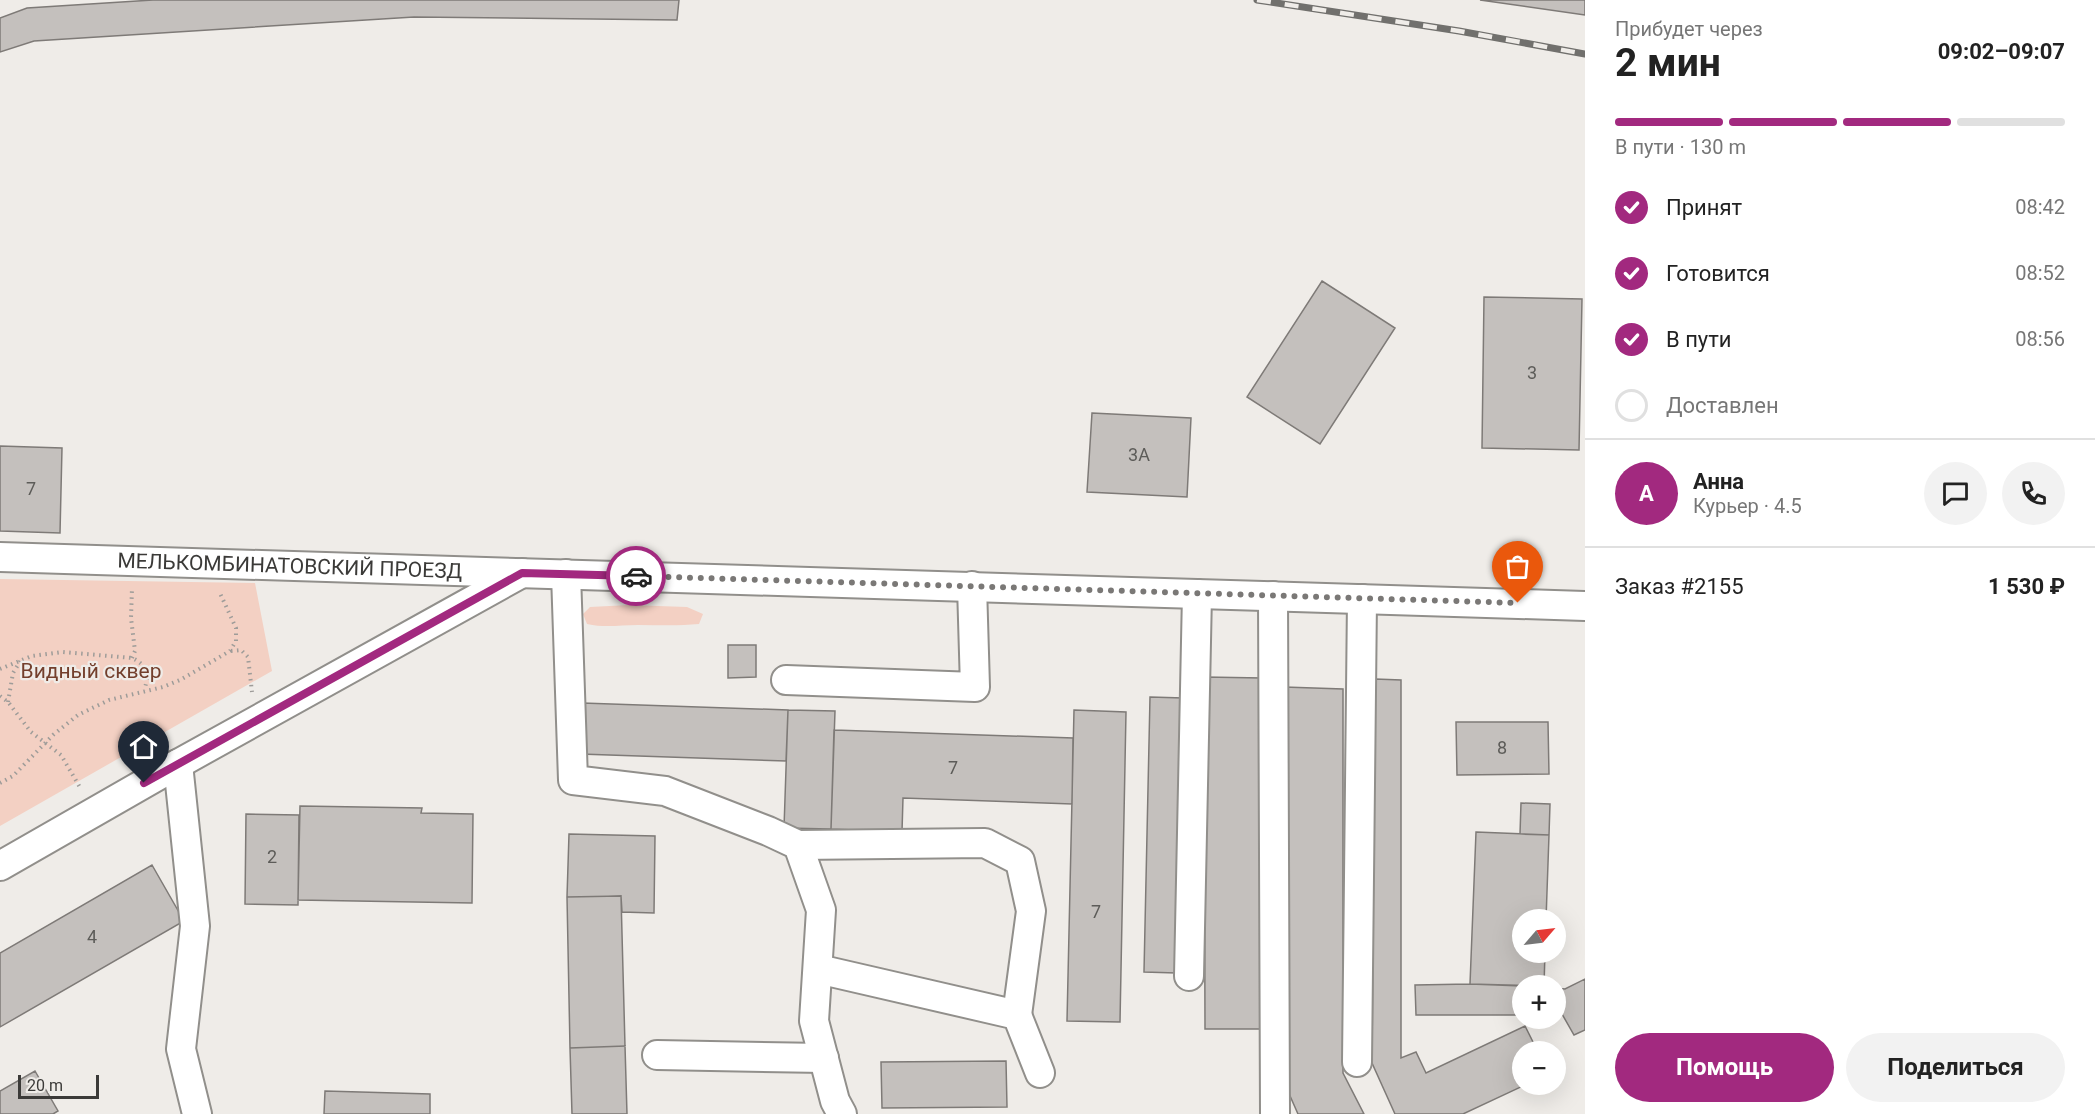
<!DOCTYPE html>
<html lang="ru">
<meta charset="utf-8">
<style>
body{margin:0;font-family:Roboto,sans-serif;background:#f2f2f2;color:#222;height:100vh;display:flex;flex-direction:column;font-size:22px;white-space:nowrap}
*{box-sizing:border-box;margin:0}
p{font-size:20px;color:#767676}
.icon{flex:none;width:33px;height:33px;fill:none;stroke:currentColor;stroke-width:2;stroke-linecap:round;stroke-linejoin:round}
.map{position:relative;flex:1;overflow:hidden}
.panel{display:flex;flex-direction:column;background:#fff;width:510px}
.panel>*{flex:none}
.needle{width:39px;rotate:62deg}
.fabs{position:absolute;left:1512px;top:909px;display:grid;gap:12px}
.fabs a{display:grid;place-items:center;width:54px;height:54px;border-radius:50%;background:#fff;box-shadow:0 6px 24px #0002;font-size:30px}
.scale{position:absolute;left:18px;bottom:15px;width:81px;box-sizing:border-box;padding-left:6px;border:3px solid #3b3a38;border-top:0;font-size:16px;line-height:21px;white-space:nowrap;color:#3b3a38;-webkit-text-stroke:4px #efece8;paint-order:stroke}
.pin{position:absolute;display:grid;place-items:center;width:51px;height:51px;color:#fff;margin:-62px -26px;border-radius:50% 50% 50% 0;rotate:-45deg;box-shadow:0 0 6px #0007}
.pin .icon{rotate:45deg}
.courier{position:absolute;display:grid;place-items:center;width:60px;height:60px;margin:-30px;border:4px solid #a2297f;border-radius:50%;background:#fff;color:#222;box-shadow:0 2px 8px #0007}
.overview em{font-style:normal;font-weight:700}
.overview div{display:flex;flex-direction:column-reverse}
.overview{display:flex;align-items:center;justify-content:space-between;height:102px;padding:0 30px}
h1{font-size:39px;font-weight:700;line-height:45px}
.bar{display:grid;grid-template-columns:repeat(4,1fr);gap:9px 6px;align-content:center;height:72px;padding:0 30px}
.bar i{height:8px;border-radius:4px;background:#e0e0e0}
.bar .active{background:#a2297f}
.bar p{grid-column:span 4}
.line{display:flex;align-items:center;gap:15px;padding:0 30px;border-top:2px solid #e0e0e0}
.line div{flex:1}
.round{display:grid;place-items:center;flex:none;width:63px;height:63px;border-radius:32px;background:#f2f2f2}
ol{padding:0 30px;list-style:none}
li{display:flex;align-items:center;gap:18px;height:66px}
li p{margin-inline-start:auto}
li .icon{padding:6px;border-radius:50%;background:#a2297f;color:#fff;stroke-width:4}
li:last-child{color:#767676}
li i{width:33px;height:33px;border:3px solid #e0e0e0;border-radius:50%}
.primary-button{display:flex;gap:12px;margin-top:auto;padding:12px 30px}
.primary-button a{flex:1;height:69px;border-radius:36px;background:#a2297f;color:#fff;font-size:24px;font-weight:700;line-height:69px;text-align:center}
.primary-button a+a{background:#f2f2f2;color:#222}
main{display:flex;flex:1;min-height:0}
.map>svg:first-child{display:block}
.green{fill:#f3d0c3}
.building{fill:#c4c0bd;stroke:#7e7a77;stroke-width:1.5}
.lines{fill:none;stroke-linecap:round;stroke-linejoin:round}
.minor-casing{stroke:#918f8b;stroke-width:32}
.path{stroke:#9e9c99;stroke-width:4;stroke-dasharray:1.5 4.5;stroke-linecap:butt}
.minor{stroke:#fff;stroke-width:28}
.rail-casing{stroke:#71706d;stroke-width:7}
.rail{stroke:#efece8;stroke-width:4.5;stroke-dasharray:14;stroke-linecap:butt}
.done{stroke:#7a7876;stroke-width:6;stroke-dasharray:0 10.8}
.route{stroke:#a2297f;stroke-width:8}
.labels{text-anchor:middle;stroke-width:4.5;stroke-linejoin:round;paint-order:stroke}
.number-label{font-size:18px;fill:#5d5c59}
.street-label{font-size:21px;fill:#3b3a38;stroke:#efece8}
.park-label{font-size:21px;fill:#733f2c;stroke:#efece8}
</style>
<main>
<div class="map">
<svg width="1585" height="1114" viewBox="0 0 1585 1114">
<rect width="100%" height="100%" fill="#efece8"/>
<path class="green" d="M0 579 255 583 272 671 0 826Z
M629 605 687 607 703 614 699 624C679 626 659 625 638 625 620 625 605 628 587 624L583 614 590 607Z"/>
<path class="building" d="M153 0H679L677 20 414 17 34 41 0 52V18L27 8Z
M1480 0H1585V15Z
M1322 281 1395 328 1320 444 1247 397Z
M1484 297 1582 299 1579 450 1482 448Z
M1092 413 1191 418 1187 497 1087 492Z
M0 446 62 448 60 533 0 531Z
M728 645H756V677L728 678Z
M1204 677 1262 678V1029H1205Z
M1375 679 1401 680V1058L1416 1052 1426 1073 1525 1026 1538 1052H1522V1084H1527L1463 1114H1395L1372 1063Z
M1284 687 1343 689V1073L1364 1114H1298L1287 1089Z
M1150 697 1183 698 1176 973 1144 972Z
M582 703 788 710 786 761 580 754Z
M788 710 835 711 831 829 784 828Z
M1074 710 1126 712 1120 1022 1067 1021Z
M1456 722H1548L1549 774 1457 775Z
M834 730 1073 738 1072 804 903 798 902 832 831 829Z
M1521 803 1550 804 1549 835 1520 834Z
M300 806 422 808 421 813 473 814 472 903 298 900Z
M246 814 299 815 298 905 245 904Z
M1476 832 1549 835 1546 920H1522V952H1545L1544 986 1470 984Z
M569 834 655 836 654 913 622 912 621 896 567 897Z
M152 865 184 921 0 1027V953Z
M621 896 625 1046 570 1048 567 897Z
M1585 979V1030L1574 1035 1562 1014H1556V988L1565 989Z
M1470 984 1522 986V1015H1416L1415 985Z
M625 1046 627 1114H572L570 1048Z
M1006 1061 1007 1107 882 1108 881 1062Z
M35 1071 58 1111 53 1114H0V1091Z
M325 1091 430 1094V1114H324Z"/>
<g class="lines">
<defs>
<g id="minor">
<path id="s1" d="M0 557 1585 606"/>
<path d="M566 574 573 780 665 791 768 831 798 845 821 910 814 1021 835 1101 842 1114"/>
<path d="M1273 596 1275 1114"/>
<path d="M786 680 975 687 972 586"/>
<path d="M178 764 195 926 181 1049 197 1114"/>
<path d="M798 845 985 843 1020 861 1031 911 1017 1015"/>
<path d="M0 866 178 764 522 573"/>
<path d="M818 969 1017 1015 1040 1073"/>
<path d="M1189 976 1197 594"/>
<path d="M657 1055 824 1058"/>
<path d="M1357 1062 1362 599"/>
</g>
</defs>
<use href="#minor" class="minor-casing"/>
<path class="path" d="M231 651 241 650 248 657 252 692
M132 658 135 651 131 618 132 588
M0 669 32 656 63 652 132 658C147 665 150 674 144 690
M0 696 8 702 31 732 61 755 81 789
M8 702 13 673 21 660
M0 783 13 776 53 735 78 715 109 700 163 687 180 680 230 651 236 641V628L219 591"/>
<use href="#minor" class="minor"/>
<defs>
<path id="rail" d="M1257 0 1459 31 1585 54"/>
</defs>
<use href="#rail" class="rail-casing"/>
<use href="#rail" class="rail"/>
</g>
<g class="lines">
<path class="done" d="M636 576 1518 603"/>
<path class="route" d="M144 783 522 573 636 576"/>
</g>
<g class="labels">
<g class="number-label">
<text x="1532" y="379">3</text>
<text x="1139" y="461">3А</text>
<text x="31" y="495">7</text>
<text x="1502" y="754">8</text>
<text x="953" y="774">7</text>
<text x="272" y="863">2</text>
<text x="1096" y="918">7</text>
<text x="92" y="943">4</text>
</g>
<g class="street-label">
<text dy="7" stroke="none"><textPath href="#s1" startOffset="290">МЕЛЬКОМБИНАТОВСКИЙ ПРОЕЗД</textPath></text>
</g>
<g class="park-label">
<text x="91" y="678">Видный сквер</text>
</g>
</g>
</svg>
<div class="fabs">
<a><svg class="needle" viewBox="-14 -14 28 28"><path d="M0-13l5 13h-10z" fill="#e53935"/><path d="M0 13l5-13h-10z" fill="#767676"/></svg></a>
<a>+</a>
<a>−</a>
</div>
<div class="scale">20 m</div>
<div class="pin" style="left:1518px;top:603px;background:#ea580c"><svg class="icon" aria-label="bag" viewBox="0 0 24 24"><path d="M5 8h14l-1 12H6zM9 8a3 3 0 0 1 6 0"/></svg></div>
<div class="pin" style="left:144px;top:783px;background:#1f2937"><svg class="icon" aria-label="home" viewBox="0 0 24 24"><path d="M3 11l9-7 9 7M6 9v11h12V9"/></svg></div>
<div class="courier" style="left:636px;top:576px"><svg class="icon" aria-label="car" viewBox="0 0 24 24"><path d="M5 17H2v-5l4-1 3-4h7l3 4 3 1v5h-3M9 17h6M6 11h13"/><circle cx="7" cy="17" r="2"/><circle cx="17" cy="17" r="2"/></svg></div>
</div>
<section class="panel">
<div class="overview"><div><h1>2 мин</h1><p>Прибудет через</p></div><em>09:02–09:07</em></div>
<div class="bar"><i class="active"></i><i class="active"></i><i class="active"></i><i></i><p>В пути · 130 m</p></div>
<ol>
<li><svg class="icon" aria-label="check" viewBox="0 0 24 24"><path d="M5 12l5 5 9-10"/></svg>Принят<p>08:42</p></li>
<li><svg class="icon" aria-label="check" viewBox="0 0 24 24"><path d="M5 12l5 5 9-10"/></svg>Готовится<p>08:52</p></li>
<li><svg class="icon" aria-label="check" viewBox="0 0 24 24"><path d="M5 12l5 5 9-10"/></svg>В пути<p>08:56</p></li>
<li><i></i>Доставлен</li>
</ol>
<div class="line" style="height:108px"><b class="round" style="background:#a2297f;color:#fff">А</b><div><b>Анна</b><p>Курьер · 4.5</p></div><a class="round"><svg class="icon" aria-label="chat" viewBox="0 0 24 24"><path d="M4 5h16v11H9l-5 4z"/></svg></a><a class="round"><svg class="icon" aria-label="phone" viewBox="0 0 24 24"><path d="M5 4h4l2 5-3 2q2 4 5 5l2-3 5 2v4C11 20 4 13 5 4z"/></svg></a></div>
<div class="line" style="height:78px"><div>Заказ #2155</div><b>1 530 ₽</b></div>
<div class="primary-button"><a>Помощь</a><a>Поделиться</a></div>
</section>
</main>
